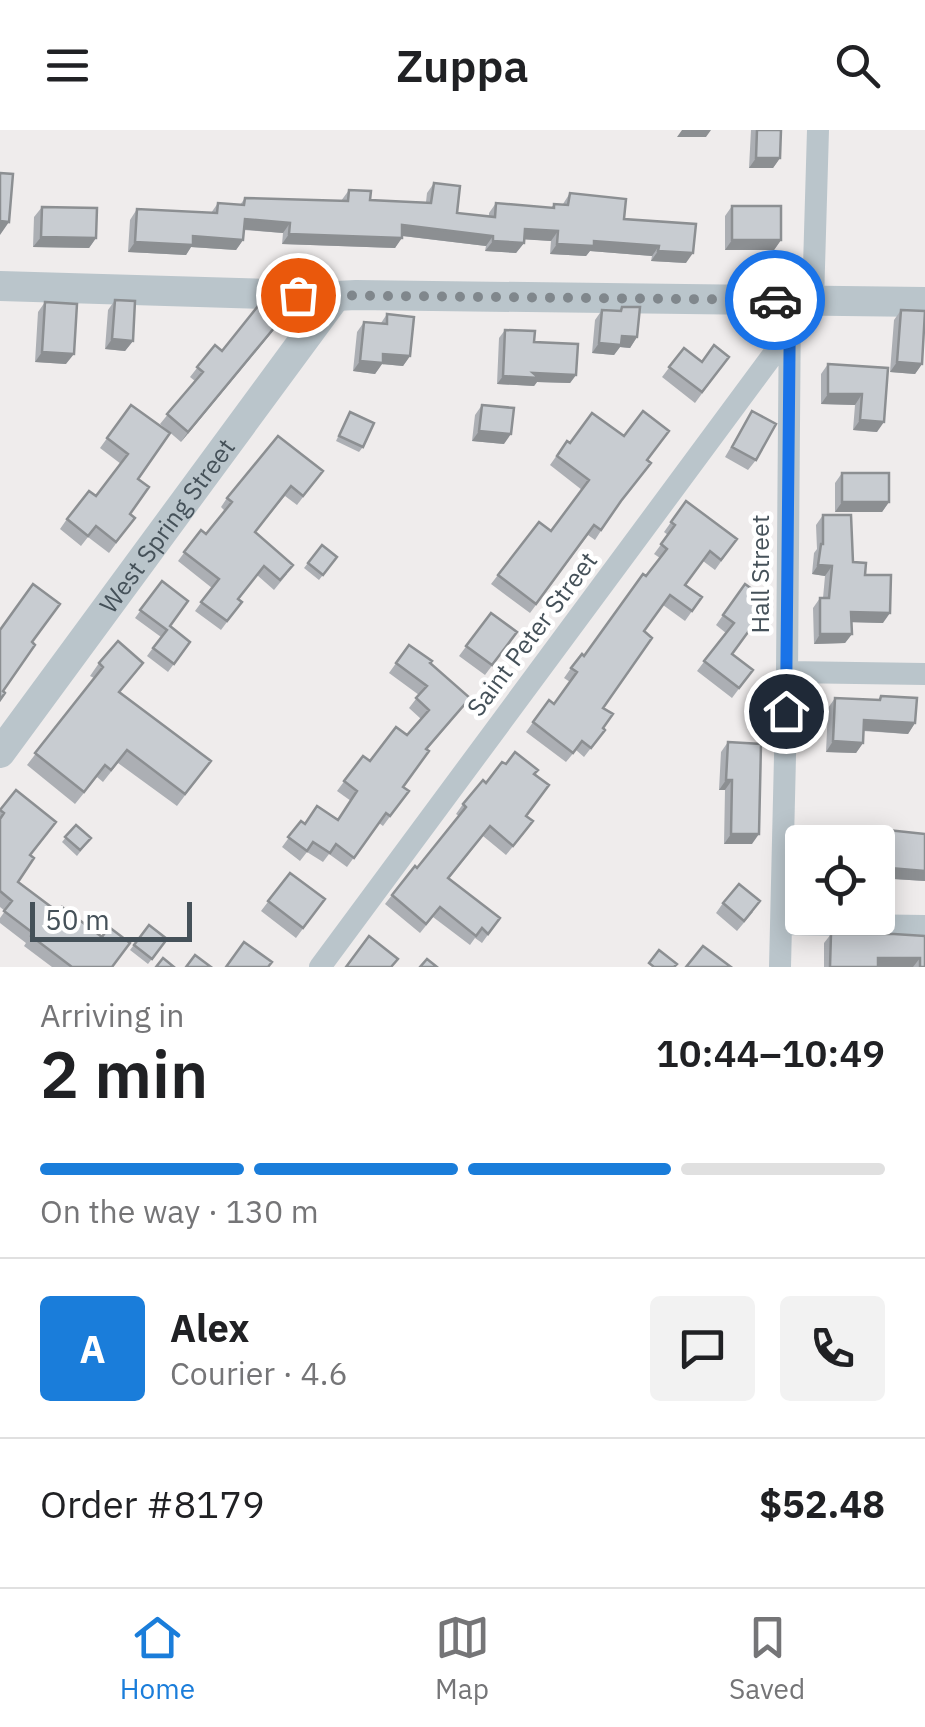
<!DOCTYPE html>
<meta charset="utf-8">
<style>
body{margin:0;font-family:"IBM Plex Sans",sans-serif;background:#f2f2f2;color:#202124;height:100vh;display:flex;flex-direction:column;font-size:38px;white-space:nowrap}
*{box-sizing:border-box;margin:0}
p{font-size:32px;color:#757577}
.icon{flex:none;width:55px;height:55px;fill:none;stroke:currentColor;stroke-width:2;stroke-linecap:round;stroke-linejoin:round}
.map{position:relative;height:837px;overflow:hidden}
.side{display:flex;flex-direction:column;background:#fff;flex:1}
.side>*{flex:none}
.controls{position:absolute;left:785px;top:695px;display:grid;gap:20px}
.controls a{display:grid;place-items:center;width:110px;height:110px;border-radius:10px;background:#fff;box-shadow:0 5px 25px #0003;font-size:50px}
.scale{position:absolute;left:30px;bottom:25px;width:162px;box-sizing:border-box;padding-left:10px;border:5px solid #455159;border-top:0;font-size:28px;line-height:35px;white-space:nowrap;color:#455159;-webkit-text-stroke:8px #fff;paint-order:stroke}
.pin{position:absolute;display:grid;place-items:center;width:85px;height:85px;color:#fff;margin:-42px;border:5px solid #fff;border-radius:50%;box-shadow:0 2px 10px #0007}
.courier{position:absolute;display:grid;place-items:center;width:100px;height:100px;margin:-50px;border:8px solid #1a73e8;border-radius:50%;background:#fff;color:#222;box-shadow:0 2px 12px #0007}
.head em{font-style:normal;font-weight:600}
.head div{display:flex;flex-direction:column-reverse}
.head{display:flex;align-items:center;justify-content:space-between;height:170px;padding:0 40px}
h1{font-size:65px;font-weight:600;line-height:75px}
.bar{display:grid;grid-template-columns:repeat(4,1fr);gap:15px 10px;align-content:center;height:120px;padding:0 40px}
.bar i{height:12px;border-radius:8px;background:#e0e0e0}
.bar .selected{background:#1a7dda}
.bar p{grid-column:span 4}
.line{display:flex;align-items:center;gap:25px;padding:0 40px;border-top:2px solid #e0e0e0}
.line div{flex:1}
.round{display:grid;place-items:center;flex:none;width:105px;height:105px;border-radius:10px;background:#f2f2f2}
header{display:flex;justify-content:space-between;align-items:center;height:130px;padding:0 40px;background:#fff;font-size:45px;font-weight:600}
.tabs{display:flex;justify-content:space-around;align-items:center;height:140px;border-top:2px solid #e0e0e0;background:#fff;font-size:28px;color:#757577}
.tabs a{display:grid;justify-items:center;gap:5px}
.tabs .selected{color:#1a7dda}
.map>svg:first-child{display:block}
.lines{fill:none;stroke-linecap:round;stroke-linejoin:round}
.minor{stroke:#bac5cb;stroke-width:22}
.tertiary{stroke:#bac5cb;stroke-width:30}
.wall{fill:#acafb4}
.shaded-wall{fill:#8c8f92}
.building{fill:#c8ccd1;stroke:#8c8f92;stroke-width:2.5}
.done{stroke:#80878c;stroke-width:10;stroke-dasharray:0 18}
.route{stroke:#1a73e8;stroke-width:12}
.labels{text-anchor:middle;stroke-width:9;stroke-linejoin:round;paint-order:stroke}
.street-label{font-size:25px;fill:#455159;stroke:#fff}
</style>
<header><svg class="icon" aria-label="menu" viewBox="0 0 24 24"><path d="M4 6h16M4 12h16M4 18h16"/></svg>Zuppa<svg class="icon" aria-label="search" viewBox="0 0 24 24"><circle cx="10" cy="10" r="6"/><path d="M15 15l6 6"/></svg></header>
<div class="map">
<svg width="925" height="837" viewBox="0 0 925 837">
<rect width="100%" height="100%" fill="#efecec"/>
<g class="lines">
<path class="minor" d="M813 171 818 0
M787 542 925 544
M782 794 925 796
M320 837 789 203
M780 837 787 542 790 171"/>
<g class="tertiary">
<path d="M0 156 336 166 356 165 925 172"/>
<path id="s1" d="M0 623 336 166"/>
</g>
</g>
<path class="wall" d="M751 0H781L780 28 773 38H749Z
M434 53 457 83 489 86V83L496 73 551 78 554 74H563L570 63 624 89 686 133 651 131 652 126 590 121 586 126 550 124 551 111 524 109V113L516 123 485 121 486 116 402 106 395 118 282 114 283 103 244 100 243 110 236 120 191 117 186 125 128 122 130 90 137 79 211 83 218 73 240 75 245 68 341 71 349 60 370 70 426 72 427 63Z
M732 76 781 110 774 120H725V86Z
M42 77 96 108 89 118 33 117 34 87Z
M115 170 133 211 125 221 105 219 108 180Z
M45 172 66 234 35 232 38 182Z
M622 177 637 207 630 218 620 217 614 225 592 223 595 190 602 180 619 181Z
M901 180 922 234 915 244 890 242 894 190Z
M387 184 410 226 403 236 382 234 375 244 353 241 357 202 364 192 381 193Z
M505 200 534 212 576 245 570 253 537 252 534 256 497 254 499 208Z
M272 202 181 312 160 294 195 251 190 247 215 215 222 221Z
M684 218 702 232 729 227 695 273 662 247Z
M828 234 888 238 877 302 853 300 855 275 821 274V244Z
M131 275 138 349 130 384 135 388 109 423 88 407 81 416 60 399 67 389 96 366 121 334 100 318Z
M482 275 504 314 472 311 475 285Z
M752 281 756 330 748 340 725 327Z
M350 282 363 317 359 322 336 311Z
M567 311 647 330 595 410 588 405 530 483 491 454 539 392 551 401 582 360 550 335Z
M323 341 297 375 285 366 255 402 287 444 274 460 257 445 239 469 242 472 221 500 195 481 212 458 178 431 201 400 206 404 225 381 221 377 227 368Z
M842 343 889 372 882 382H835V353Z
M686 371 737 409 715 440 703 431 685 455 702 467 685 491 663 475 644 501 603 578V598L605 600 584 627 576 620 566 632 526 602 549 570 554 574 570 552 564 548 571 538 584 526 660 428 654 424 668 405 664 402Z
M823 385 853 432 865 445 883 493 851 492 852 504 845 513 814 514 813 478 820 468H823L825 446 812 444 814 423 817 419 816 395Z
M322 415 337 427 319 450 304 438Z
M162 451 170 496 190 512 168 542 147 526 161 507 135 488Z
M745 454 732 524 753 540 732 568 697 541 726 503 716 495Z
M491 483 517 502 485 545 459 526Z
M409 515 430 533 463 577 427 620 403 657 409 661 383 696 379 693 347 737 329 724 323 732 307 722 300 731 282 717 301 691 305 694 338 690 351 671 337 661 363 626 370 631 407 605 421 589 409 578 419 565 389 543Z
M99 533H143L120 562 211 631 177 676 118 633 103 652 97 647 75 674 27 635 94 548 90 546Z
M881 566 915 593 908 604 863 601V613L856 623 826 622 828 578 835 568 878 570Z
M728 612 752 714H724L725 660H719L721 622Z
M534 644 526 686V701L506 725 483 706 449 749 500 788 482 813 475 808 470 815 433 787 420 803 385 774 392 765 417 738 459 686 456 684 463 674 486 653Z
M0 680 49 702 30 726 18 752 113 837H52L24 816 26 813 0 793V788L5 781 0 777Z
M76 695 91 708 77 726 62 712Z
M869 698 925 751 878 748V712H862V708Z
M290 743 325 769 296 808 261 781Z
M723 773 753 782 737 801 716 783Z
M149 795 167 809 148 834 130 820Z
M831 804 925 806V837H824V813Z"/>
<path class="shaded-wall" d="M682 0H711L706 7H677Z
M756 28H780L773 38H749Z
M245 89 290 93 283 103 238 99Z
M0 91 9 92 0 105Z
M402 95 493 106 486 116 395 105Z
M525 99 558 101 551 111 518 109Z
M289 104 402 108 395 118 282 114Z
M193 106 243 110 236 120 191 117 186 125 128 122 135 112Z
M41 107 96 108 89 118 33 117Z
M732 110H781L774 120H725Z
M493 111 524 113 516 123 485 121Z
M594 111 659 116 652 126 590 121 586 126 550 124 557 114Z
M658 121 693 123 686 133 651 131Z
M279 192 272 202 181 312 188 302Z
M622 206 637 207 630 218 620 217 614 225 592 223 599 213Z
M112 209 133 211 125 221 105 219Z
M42 222 74 224 66 234 35 232Z
M383 224 410 226 403 236 382 234 375 244 353 241 360 231Z
M897 232 922 234 915 244 890 242Z
M533 243 576 245 570 253 537 252 534 256 497 254 503 246Z
M828 264H862L855 275 821 274Z
M860 290 884 292 877 302 853 300Z
M479 301 511 304 504 314 472 311Z
M842 372H889L882 382H835Z
M818 435 832 436 825 446 812 444Z
M851 482 890 483 883 493 845 492Z
M820 504H852L845 513 814 514Z
M864 590 915 593 908 604 857 600Z
M833 611 863 613 856 623 826 622Z
M726 650H732L725 660H719Z
M731 704H759L752 714H724Z
M878 737 925 741V751L878 748Z
M878 828H920L913 837H872Z"/>
<path class="building" d="M757 0H781L780 28H756Z
M0 43 13 44 9 92 0 91Z
M434 53 460 56 457 83 495 87 496 73 554 78V74L568 75 570 63 626 69 624 89 696 94 693 123 658 121 659 116 594 111V116L557 114 558 101 525 99 524 113 493 111V106L402 95V108L289 104 290 93 245 89 243 110 193 106V115L135 112 137 79 217 83 218 73 244 75 245 68 348 71 349 60 371 61 370 70 431 73Z
M732 76H781V110H732Z
M42 77 97 78 96 108 41 107Z
M115 170 135 171 133 211 112 209Z
M45 172 77 174 74 224 42 222Z
M258 176 279 192 188 302 167 284 203 242 197 237 215 215 222 221Z
M622 177H640L637 207 622 206 621 215 599 213 602 180 621 181Z
M901 180 925 181 922 234 897 232Z
M387 184 414 187 410 226 383 224V233L360 231 364 192 387 194Z
M505 200 535 201 534 212 578 214 576 245 533 243 539 248 503 246Z
M714 215 729 227 702 262 669 237 684 218 702 232Z
M828 234 888 238 884 292 860 290 862 264H828Z
M131 275 170 303 138 349 149 357 130 384 135 388 116 412 96 396 88 406 67 389 89 361 96 366 128 324 107 308Z
M482 275 514 278 511 304 479 301Z
M643 281 669 301 647 330 651 333 621 371 601 400 594 395 536 474 498 445 539 392 551 401 589 350 557 326 567 311 570 313 592 283 624 306Z
M752 281 776 294 756 330 732 317Z
M350 282 374 293 363 317 339 306Z
M278 306 323 341 303 366 291 356 255 402 293 435 280 450 264 436 238 469 242 472 227 491 201 472 219 449 184 422 201 400 206 404 232 372 227 368Z
M842 343H889V372H842Z
M686 371 737 409 721 430 710 421 685 455 702 467 692 481 670 465 644 501 652 508 603 578 613 584 603 598 605 600 591 618 582 611 573 623 533 592 549 570 554 574 577 542 571 538 582 524 584 526 643 444 646 446 667 419 661 414 675 395 671 392Z
M823 385H851L853 432 866 433 865 445H891L890 483 851 482 852 504H820V468H829L832 436 818 435 821 414H823Z
M322 415 337 427 323 445 308 433Z
M162 451 188 471 170 496 190 512 174 534 153 518 167 500 140 480Z
M33 454 60 474 32 512 35 515 3 561 5 563 0 570V500Z
M745 454 770 472 732 524 753 540 739 558 704 531 734 493 723 485Z
M491 483 517 502 492 535 466 516Z
M118 511 143 533 119 562 211 631 185 664 127 620 111 640 105 635 84 662 35 623 103 537 99 533Z
M409 515 432 531 430 533 470 568 426 619 429 621 403 657 409 661 390 686 386 683 354 728 336 714 330 723 313 712 307 721 288 707 301 691 305 694 317 676 338 690 357 661 344 651 363 626 370 631 396 597 407 605 429 580 416 568 427 556 396 533Z
M881 566 917 568 915 593 864 590 863 613 833 611 835 568 880 570Z
M728 612 761 614 759 704H731L732 650H726Z
M515 622 538 640 534 644 549 655 526 686 533 691 513 716 490 696 448 748 500 788 488 804 482 798 476 806 440 777 426 794 392 765 415 736 417 738 466 677 463 674 483 650 486 653 502 632 506 634Z
M16 660 56 692 30 725 34 728 18 752 58 782 62 777 102 807 109 797 130 813 112 837H72L31 806 33 803 4 781 12 771 0 761V689L4 683 0 680Z
M76 695 91 708 80 720 65 707Z
M869 698 925 704V741L878 737V712H868Z
M290 743 325 769 303 798 268 771Z
M739 754 760 771 744 791 723 773Z
M149 795 167 809 152 829 134 815Z
M831 804H894L925 806V837H920V828H878V837H830Z
M369 806 398 829 391 837H346Z
M244 812 272 832 268 837H226Z
M703 816 731 837H686Z
M659 820 677 834 674 837H654L649 833Z
M195 825 211 837H186Z
M163 828 174 837H156Z
M427 829 437 837H420Z"/>
<g class="lines">
<path class="done" d="M298 165 775 170"/>
<path class="route" d="M775 170 790 171 786 581"/>
</g>
<g class="labels">
<g class="street-label">
<text dy="9" stroke="none"><textPath href="#s1" startOffset="282">West Spring Street</textPath></text>
<text transform="translate(760 444) rotate(-90)" y="9">Hall Street</text>
<text transform="translate(532 504) rotate(-53)" y="9">Saint Peter Street</text>
</g>
</g>
</svg>
<div class="controls">
<a><svg class="icon" aria-label="locate" viewBox="0 0 24 24"><circle cx="12" cy="12" r="6"/><path d="M12 2v4M12 18v4M2 12h4M18 12h4"/></svg></a>
</div>
<div class="scale">50 m</div>
<div class="pin" style="left:298px;top:165px;background:#ea580c"><svg class="icon" aria-label="bag" viewBox="0 0 24 24"><path d="M5 8h14l-1 12H6zM9 8a3 3 0 0 1 6 0"/></svg></div>
<div class="pin" style="left:786px;top:581px;background:#1f2937"><svg class="icon" aria-label="home" viewBox="0 0 24 24"><path d="M3 11l9-7 9 7M6 9v11h12V9"/></svg></div>
<div class="courier" style="left:775px;top:170px"><svg class="icon" aria-label="car" viewBox="0 0 24 24"><path d="M5 17H2v-5l4-1 3-4h7l3 4 3 1v5h-3M9 17h6M6 11h13"/><circle cx="7" cy="17" r="2"/><circle cx="17" cy="17" r="2"/></svg></div>
</div>
<section class="side">
<div class="head"><div><h1>2 min</h1><p>Arriving in</p></div><em>10:44–10:49</em></div>
<div class="bar"><i class="selected"></i><i class="selected"></i><i class="selected"></i><i></i><p>On the way · 130 m</p></div>
<div class="line" style="height:180px"><b class="round" style="background:#1a7dda;color:#fff">A</b><div><b>Alex</b><p>Courier · 4.6</p></div><a class="round"><svg class="icon" aria-label="chat" viewBox="0 0 24 24"><path d="M4 5h16v11H9l-5 4z"/></svg></a><a class="round"><svg class="icon" aria-label="phone" viewBox="0 0 24 24"><path d="M5 4h4l2 5-3 2q2 4 5 5l2-3 5 2v4C11 20 4 13 5 4z"/></svg></a></div>
<div class="line" style="height:130px"><div>Order #8179</div><b>$52.48</b></div>
</section>
<nav class="tabs">
<a class="selected"><svg class="icon" aria-label="home" viewBox="0 0 24 24"><path d="M3 11l9-7 9 7M6 9v11h12V9"/></svg>Home</a>
<a><svg class="icon" aria-label="map" viewBox="0 0 24 24"><path d="M3 6l6-2 6 2 6-2v14l-6 2-6-2-6 2zM9 4v14M15 6v14"/></svg>Map</a>
<a><svg class="icon" aria-label="saved" viewBox="0 0 24 24"><path d="M7 4h10v16l-5-4-5 4z"/></svg>Saved</a>
</nav>
